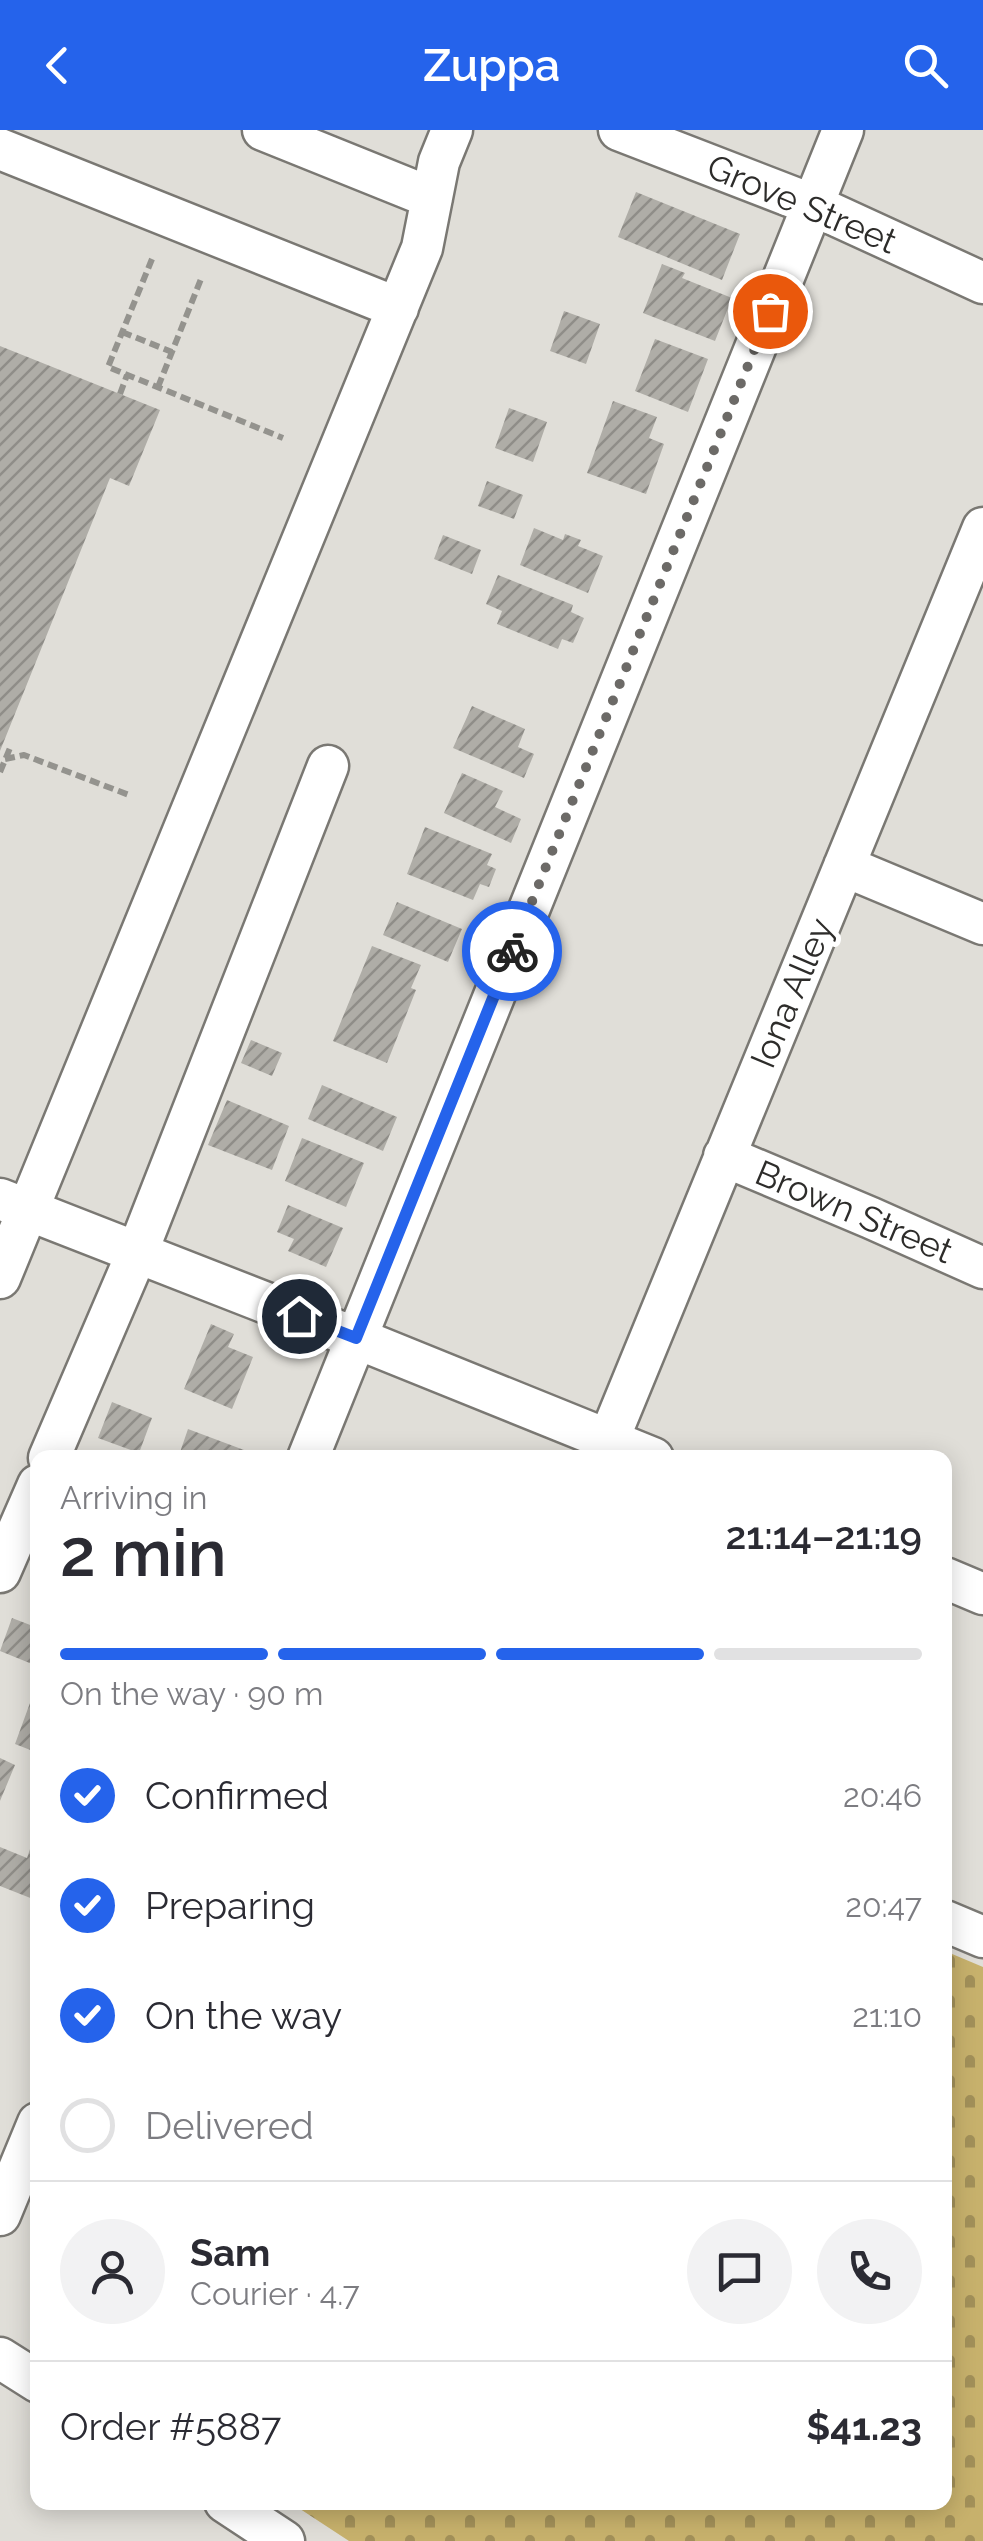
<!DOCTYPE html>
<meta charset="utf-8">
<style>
body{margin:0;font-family:Raleway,sans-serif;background:#f2f2f3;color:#2b2b33;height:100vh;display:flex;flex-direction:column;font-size:38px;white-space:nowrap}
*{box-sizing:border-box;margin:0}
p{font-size:32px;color:#7c7c81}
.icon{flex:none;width:55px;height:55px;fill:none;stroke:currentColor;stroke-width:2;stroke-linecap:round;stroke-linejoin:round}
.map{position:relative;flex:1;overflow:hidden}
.details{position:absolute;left:30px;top:1320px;width:922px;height:1060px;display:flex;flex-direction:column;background:#fff;border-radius:20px;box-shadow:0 5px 25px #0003}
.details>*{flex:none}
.pin{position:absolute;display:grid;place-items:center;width:85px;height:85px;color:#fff;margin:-42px;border:5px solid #fff;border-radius:50%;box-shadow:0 2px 10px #0007}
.courier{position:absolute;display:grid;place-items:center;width:100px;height:100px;margin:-50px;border:8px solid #2563eb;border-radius:50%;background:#fff;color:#222;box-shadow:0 2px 12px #0007}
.summary em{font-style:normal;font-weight:600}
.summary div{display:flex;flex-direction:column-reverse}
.summary{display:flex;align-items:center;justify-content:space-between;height:170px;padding:0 30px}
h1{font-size:65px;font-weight:600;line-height:75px}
.bar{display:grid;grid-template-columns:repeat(4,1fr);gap:15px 10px;align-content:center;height:120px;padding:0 30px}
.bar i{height:12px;border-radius:8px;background:#e1e1e2}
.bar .active{background:#2563eb}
.bar p{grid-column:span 4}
.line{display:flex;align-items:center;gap:25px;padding:0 30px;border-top:2px solid #e1e1e2}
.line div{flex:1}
.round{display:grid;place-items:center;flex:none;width:105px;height:105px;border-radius:52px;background:#f2f2f3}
ol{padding:0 30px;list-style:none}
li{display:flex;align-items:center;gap:30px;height:110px}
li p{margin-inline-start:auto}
li .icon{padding:10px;border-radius:50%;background:#2563eb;color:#fff;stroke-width:4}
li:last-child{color:#7c7c81}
li i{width:55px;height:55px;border:5px solid #e1e1e2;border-radius:50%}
header{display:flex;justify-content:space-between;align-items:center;height:130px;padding:0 30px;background:#2563eb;color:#fff;font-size:45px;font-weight:600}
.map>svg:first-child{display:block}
.cemetery{fill:url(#cemetery-stones)}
.building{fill:url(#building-hatch)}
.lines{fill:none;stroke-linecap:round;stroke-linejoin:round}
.minor-casing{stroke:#7a7873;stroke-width:45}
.path{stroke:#94938e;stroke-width:6;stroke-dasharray:10 5;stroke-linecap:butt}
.minor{stroke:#fff;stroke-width:40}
.done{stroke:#6c6a67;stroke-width:10;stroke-dasharray:0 18}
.route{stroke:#2563eb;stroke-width:12}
.labels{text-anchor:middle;stroke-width:10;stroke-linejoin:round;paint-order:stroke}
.street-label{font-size:35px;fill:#2d2c2a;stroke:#fff}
</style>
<header><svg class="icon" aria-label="back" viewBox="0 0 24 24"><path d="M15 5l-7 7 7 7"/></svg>Zuppa<svg class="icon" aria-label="search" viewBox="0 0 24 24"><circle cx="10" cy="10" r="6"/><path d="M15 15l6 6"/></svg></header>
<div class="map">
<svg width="983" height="2411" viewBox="0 0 983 2411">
<defs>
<pattern id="cemetery-stones" width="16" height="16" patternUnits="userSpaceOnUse" patternTransform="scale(2.5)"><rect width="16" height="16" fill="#c7b16c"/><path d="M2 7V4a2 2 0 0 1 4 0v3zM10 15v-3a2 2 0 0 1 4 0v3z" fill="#a29059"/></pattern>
<pattern id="building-hatch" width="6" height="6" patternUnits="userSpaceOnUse" patternTransform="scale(2.5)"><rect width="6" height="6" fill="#afada7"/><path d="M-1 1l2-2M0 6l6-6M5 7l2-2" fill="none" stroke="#8f8d88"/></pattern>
</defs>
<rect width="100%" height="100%" fill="#e0ded8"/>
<path class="cemetery" d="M945 1821 983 1837V2411H349L291 2373 945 2372Z"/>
<path class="building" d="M636 62 740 104 722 150 618 107Z
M662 134 685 143 682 148 732 168 715 211 643 183Z
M564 181 600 194 586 234 550 221Z
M655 209 708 229 688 282 635 261Z
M0 216 160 280 129 356 110 348 0 621Z
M613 271 657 287 649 308 664 314 646 364 587 343Z
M509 278 547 292 533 332 495 318Z
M487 351 523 365 514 389 478 376Z
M534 398 563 410 565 404 581 410 578 416 603 426 588 463 520 435Z
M443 405 481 420 472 444 434 429Z
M498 445 573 475 571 482 584 488 573 513 562 509 558 519 497 494 502 481 486 474Z
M472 576 525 599 518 617 534 624 524 648 453 618Z
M462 643 503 661 495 677 521 689 511 713 444 683Z
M425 697 492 724 487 735 496 739 489 757 480 754 473 770 407 744Z
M397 772 462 799 448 832 383 805Z
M372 816 421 835 411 858 416 860 387 933 333 911Z
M251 910 282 923 272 946 241 933Z
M322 955 397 987 383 1021 308 989Z
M227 970 289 996 272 1040 208 1015Z
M302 1008 364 1033 346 1077 285 1051Z
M288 1075 343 1098 326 1137 288 1121 294 1109 277 1102Z
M211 1194 234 1204 228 1217 253 1227 232 1279 184 1259Z
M112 1272 152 1288 139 1323 98 1308Z
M188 1299 263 1327V1328H178Z
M12 1488 38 1498 37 1536 0 1521Z
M30 1573 38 1576V1623L15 1614Z
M0 1628 15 1635 0 1671Z
M32 1713 38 1715V1771L0 1756V1717L27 1728Z"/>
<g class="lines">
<defs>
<path id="minor" d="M263 0 432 68
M619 0 813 75 983 153
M0 19 398 178
M844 736 983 794
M724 1026 871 1088 983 1138
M0 1069 356 1208 653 1328
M0 1148 422 118 439 32 452 0
M49 1328 137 1123 328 636
M308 1328 843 0
M601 1328 983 398
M0 1442 38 1355
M945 1448 983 1464
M945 1791 983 1807
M0 2085 38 1993
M0 2228 38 2252
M225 2372 284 2411"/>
</defs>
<use href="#minor" class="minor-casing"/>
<path class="path" d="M152 129 108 237 283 308
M122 202 172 222
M158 257 201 149
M120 264 127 245
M5 629 24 625 129 665
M0 642 10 618"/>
<use href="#minor" class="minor"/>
</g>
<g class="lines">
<path class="done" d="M512 821 770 181"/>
<path class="route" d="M299 1186 356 1208 512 821"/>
</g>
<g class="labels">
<g class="street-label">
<text transform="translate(802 74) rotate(23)" y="12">Grove Street</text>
<text transform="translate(792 863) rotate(-67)" y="12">Iona Alley</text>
<text transform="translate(854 1082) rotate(23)" y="12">Brown Street</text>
</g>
</g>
</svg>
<div class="pin" style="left:770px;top:181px;background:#ea580c"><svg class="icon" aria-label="bag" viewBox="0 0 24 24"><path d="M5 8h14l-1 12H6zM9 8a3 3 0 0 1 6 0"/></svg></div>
<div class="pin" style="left:299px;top:1186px;background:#1f2937"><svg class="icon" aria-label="home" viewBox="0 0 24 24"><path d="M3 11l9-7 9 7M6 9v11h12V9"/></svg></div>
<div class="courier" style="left:512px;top:821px"><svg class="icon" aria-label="bike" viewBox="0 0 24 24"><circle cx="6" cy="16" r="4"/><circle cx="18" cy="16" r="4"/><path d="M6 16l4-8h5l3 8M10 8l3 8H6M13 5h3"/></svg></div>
<section class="details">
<div class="summary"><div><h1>2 min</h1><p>Arriving in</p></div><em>21:14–21:19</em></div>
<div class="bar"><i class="active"></i><i class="active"></i><i class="active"></i><i></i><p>On the way · 90 m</p></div>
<ol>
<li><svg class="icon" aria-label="check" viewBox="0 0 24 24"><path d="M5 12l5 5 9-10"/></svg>Confirmed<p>20:46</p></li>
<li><svg class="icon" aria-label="check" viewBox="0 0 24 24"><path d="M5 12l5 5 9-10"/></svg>Preparing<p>20:47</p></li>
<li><svg class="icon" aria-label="check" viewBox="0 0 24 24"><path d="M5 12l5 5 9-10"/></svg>On the way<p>21:10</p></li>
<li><i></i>Delivered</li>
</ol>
<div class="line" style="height:180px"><a class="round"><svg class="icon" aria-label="person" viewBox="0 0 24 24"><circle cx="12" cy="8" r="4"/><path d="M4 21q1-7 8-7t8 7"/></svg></a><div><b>Sam</b><p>Courier · 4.7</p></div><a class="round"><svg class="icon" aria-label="chat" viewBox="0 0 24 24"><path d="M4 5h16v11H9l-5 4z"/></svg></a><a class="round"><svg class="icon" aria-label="phone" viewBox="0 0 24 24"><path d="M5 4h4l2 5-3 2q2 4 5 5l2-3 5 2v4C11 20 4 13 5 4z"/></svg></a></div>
<div class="line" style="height:130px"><div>Order #5887</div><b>$41.23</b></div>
</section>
</div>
